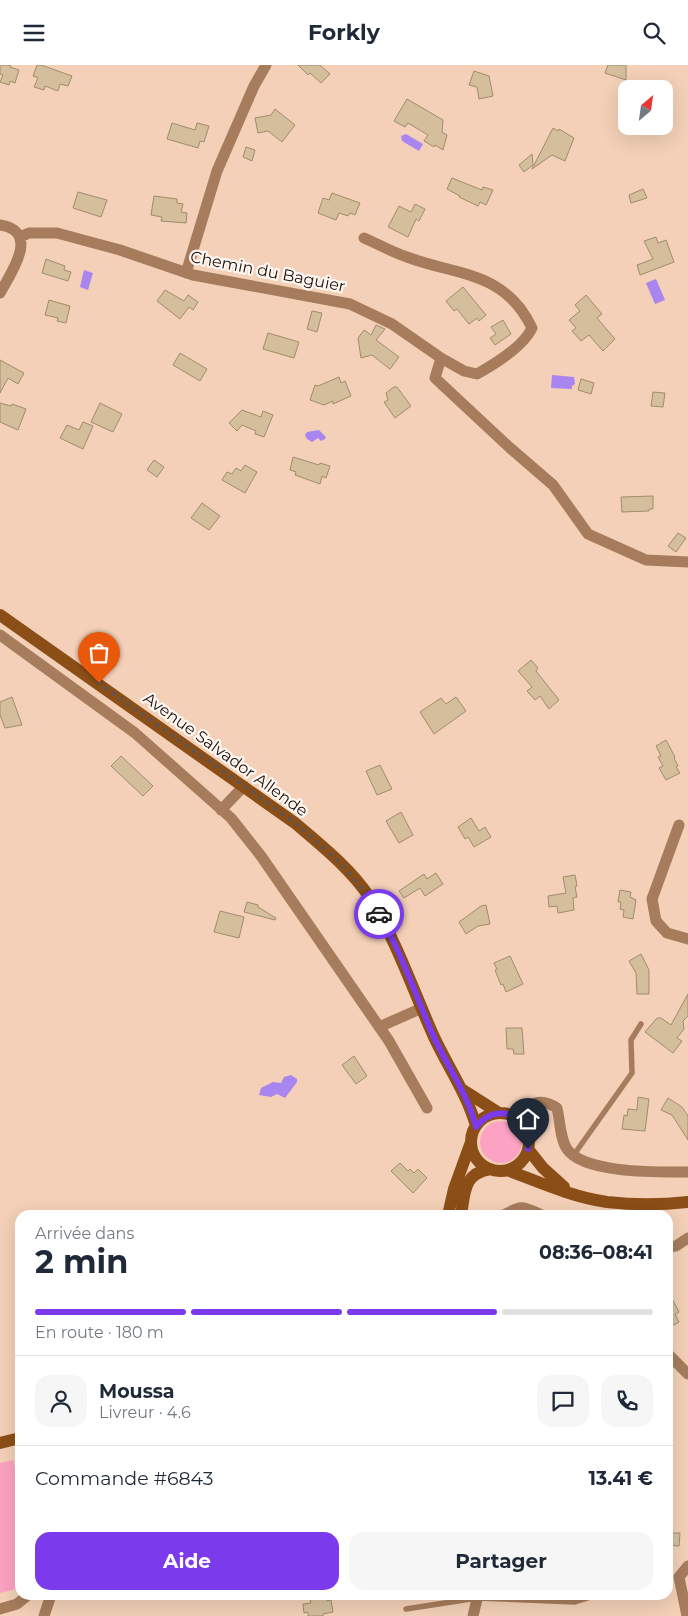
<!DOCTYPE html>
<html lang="fr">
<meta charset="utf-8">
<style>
body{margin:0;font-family:Montserrat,sans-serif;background:#f6f6f7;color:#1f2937;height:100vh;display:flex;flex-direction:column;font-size:19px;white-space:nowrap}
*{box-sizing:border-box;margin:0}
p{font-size:16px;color:#747a83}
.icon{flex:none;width:28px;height:28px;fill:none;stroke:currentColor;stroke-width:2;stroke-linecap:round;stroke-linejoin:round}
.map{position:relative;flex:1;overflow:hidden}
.drawer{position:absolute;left:15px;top:1145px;width:658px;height:390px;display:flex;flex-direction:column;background:#fff;border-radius:15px;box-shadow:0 5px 20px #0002}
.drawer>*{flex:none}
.needle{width:32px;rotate:29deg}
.buttons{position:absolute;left:618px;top:15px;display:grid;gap:10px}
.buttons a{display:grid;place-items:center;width:55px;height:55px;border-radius:10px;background:#fff;box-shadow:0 5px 20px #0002;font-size:25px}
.pin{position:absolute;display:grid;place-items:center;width:42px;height:42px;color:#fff;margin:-51px -21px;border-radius:50% 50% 50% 0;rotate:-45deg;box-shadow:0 0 5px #0007}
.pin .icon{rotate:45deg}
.courier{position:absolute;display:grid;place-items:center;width:50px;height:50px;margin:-25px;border:4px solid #7c3aed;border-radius:50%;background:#fff;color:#222;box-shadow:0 1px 6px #0007}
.headline em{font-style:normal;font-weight:700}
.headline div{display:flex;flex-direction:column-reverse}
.headline{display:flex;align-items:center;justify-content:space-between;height:85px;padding:0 20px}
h1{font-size:32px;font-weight:700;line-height:38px}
.bar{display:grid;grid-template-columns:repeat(4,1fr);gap:8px 5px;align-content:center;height:60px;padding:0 20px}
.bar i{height:6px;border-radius:4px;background:#e0e1e3}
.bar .on{background:#7c3aed}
.bar p{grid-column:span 4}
.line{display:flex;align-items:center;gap:12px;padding:0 20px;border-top:1px solid #e0e1e3}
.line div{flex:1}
.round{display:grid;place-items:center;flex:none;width:52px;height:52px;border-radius:15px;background:#f6f6f7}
.action{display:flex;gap:10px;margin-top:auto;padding:10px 20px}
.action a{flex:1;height:58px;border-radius:15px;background:#7c3aed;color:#fff;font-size:20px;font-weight:700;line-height:58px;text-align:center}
.action a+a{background:#f6f6f7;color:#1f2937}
header{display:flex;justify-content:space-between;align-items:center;height:65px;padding:0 20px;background:#fff;font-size:22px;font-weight:700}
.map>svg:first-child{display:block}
.green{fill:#fca2c2}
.water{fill:#a885ef}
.building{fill:#d4be9c;stroke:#a18c6c}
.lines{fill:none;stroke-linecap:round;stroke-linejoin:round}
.service{stroke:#a67c5c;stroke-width:5.5}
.minor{stroke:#a67c5c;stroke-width:11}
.secondary{stroke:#8b4e17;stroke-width:12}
.done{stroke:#685446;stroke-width:5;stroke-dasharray:0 9}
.route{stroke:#7c3aed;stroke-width:6}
.labels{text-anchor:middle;stroke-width:4.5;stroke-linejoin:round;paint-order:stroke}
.street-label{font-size:16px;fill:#1d1109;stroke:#fef7f2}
</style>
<header><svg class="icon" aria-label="menu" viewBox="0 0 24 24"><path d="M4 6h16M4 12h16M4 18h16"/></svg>Forkly<svg class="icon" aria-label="search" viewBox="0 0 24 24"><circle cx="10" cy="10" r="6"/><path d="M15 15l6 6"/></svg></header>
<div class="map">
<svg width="688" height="1551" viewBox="0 0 688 1551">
<rect width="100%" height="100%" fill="#f3d0b7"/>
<path class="green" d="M480 1077a21 21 0 1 1 42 0a21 21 0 1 1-42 0Z
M13 1395 20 1425V1502L18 1503 20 1523 0 1528V1398Z"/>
<path class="water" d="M406 69 423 79 419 86 402 76 401 71Z
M84 205 93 208 88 225 80 222Z
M656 214 665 235 655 239 646 218Z
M552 310 574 312 575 319 572 321V324L551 323Z
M319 365 326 372 325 374 321 376 318 373 312 377 307 374 305 370 307 367Z
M291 1010 297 1014V1017L285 1033 277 1029 271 1032 259 1030 261 1023 273 1017 281 1018 284 1012Z"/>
<path class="building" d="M0 0H11L10 2 19 5 15 18 10 16 9 20 0 17 3 10 0 9Z
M37 0H41L72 11 68 21 60 19 58 26 45 21 44 25 34 22 38 13 33 11Z
M298 0H320L330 9 321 18 310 8 308 10Z
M608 0H626V15L605 8Z
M474 6 489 11 493 31 479 34 477 22 469 20Z
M407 34 443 55 442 67 447 70 443 85 435 80 434 82 424 76 428 70 408 58 405 62 394 56Z
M275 44 295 60 282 77 268 66 258 68 255 53 271 50Z
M172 58 195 65 197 58 209 61 204 77 200 76 198 83 167 74Z
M553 63 558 66 559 64 574 73 565 96 552 90 532 104Z
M246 82 255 85 252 96 243 92Z
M532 89 533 100 524 107 519 100Z
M452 113 482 125 483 122 493 125 486 140 480 137 478 141 459 132 460 131 447 124Z
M643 124 647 133 631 138 629 130Z
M78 127 107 135 101 152 73 143Z
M332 128 360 138 355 150 350 148 348 151 339 148 336 155 318 148 323 133 329 135Z
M154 131 177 134V138L183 139 181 147 187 148 186 158 161 156 162 152 151 150Z
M415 139 425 144 419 156 416 154 408 172 388 162 399 141 411 147Z
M656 172 658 178 666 175 674 197 640 210 637 200 653 194 644 176Z
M46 194 65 201 64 205 71 207 68 216 42 208Z
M463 222 486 250 479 256 477 253 469 259 457 244 454 246 446 236Z
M165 225 184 236 188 230 198 237 193 245 189 242 180 254 157 236Z
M586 230 602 249 597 253 615 274 603 286 589 270 581 276 572 266 576 263 569 255 580 246 575 240Z
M49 235 70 241 66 258 57 256 58 253 45 250Z
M312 246 322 248 317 267 307 264Z
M503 255 511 269 495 280 490 273 496 269 491 262Z
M376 260 385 264 376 275 399 292 390 304 372 290 361 293 358 273 364 265 371 270Z
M268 268 299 277 294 293 263 284Z
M180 288 207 304 200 316 173 300Z
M0 295 24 308 18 319 8 313 0 328Z
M339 312 341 318 345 316 351 331 333 339V336L324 340 310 335 315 320 318 321Z
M581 314 594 318 591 329 578 325Z
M394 322H397L411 341 395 353 384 337 388 335 386 328Z
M653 327 665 328 663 342 651 341Z
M0 338 11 341 12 339 26 344 18 365 0 357Z
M100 338 122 349 113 367 91 357Z
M242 345 261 352 263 346 273 350 264 372 255 369 256 366 242 360 237 366 229 358Z
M83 357 93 361 83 384 60 373 67 360 79 365Z
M293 392 319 400 320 398 330 401 326 413 322 411 320 419 295 410 296 407 290 405Z
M154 395 164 402 157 412 147 405Z
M245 400 257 407 245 428 222 415 227 407 232 409 236 403 241 406Z
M653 431V444H649V446L622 447 621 432Z
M202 438 220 451 209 465 191 453Z
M678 468 686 473 676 487 668 481Z
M531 595 538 603 536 606 559 635 549 644 540 631 535 635 527 626 532 622 518 606Z
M12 632 22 660 5 663 0 650V637Z
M456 632 466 646 434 669 420 647 441 633 446 639Z
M666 675 675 692 674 693 678 701 676 702 680 708 666 715 659 703 663 701 658 692 661 691 656 681Z
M121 691 153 721 143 731 111 701Z
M380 700 392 724 377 730 366 706Z
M401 747 413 770 399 778 386 756Z
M471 753 479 766 485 762 491 772 474 782 468 772 465 774 458 762Z
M436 808 443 819 425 831 420 823 404 833 399 826 424 809 427 814Z
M575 810 577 821 575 822 577 832 573 833 574 845 558 848 557 841 549 842 548 831 566 828 563 812Z
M620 825 631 827 630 832 636 835 633 854 623 852 624 845 620 844 621 837H618Z
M247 837 258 840V842L276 853 275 855 244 847Z
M486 840 490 859 478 861 466 869 459 857 481 841Z
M220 846 244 852 239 873 214 867Z
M641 889 649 905V929H637L636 908 629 896Z
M510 891 523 919 506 927 503 919 501 920 495 905 497 904 494 898Z
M688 929V951L683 956 684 964 677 973 682 976 673 988 645 967 657 953H661L671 960Z
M506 963H522L524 989H514L513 984H507Z
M354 991 367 1011 356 1019 342 1000Z
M638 1032 649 1034 645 1066 622 1064 624 1050 627 1051 628 1044 637 1045Z
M668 1033 682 1042 688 1051V1075L672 1050 661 1045Z
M400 1098 408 1106 410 1104 414 1108 418 1104 427 1113 413 1128 391 1106Z
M668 1226 679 1247 675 1249 679 1257 668 1263Z
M670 1468H680L679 1481 669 1480Z
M313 1530H327V1536L331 1535 333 1547 323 1549V1551H308V1547L304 1548 303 1539 311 1538 310 1535 314 1534Z"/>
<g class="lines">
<path class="service" d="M573 1091 632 1008 631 975 641 959
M406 1544 477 1533 575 1537 594 1531"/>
<path class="minor" d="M0 160C41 166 11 208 0 228
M20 172 29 168H57L120 185 193 210 350 239 392 259 441 293 464 306 477 309C495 299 523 282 532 263 505 206 458 211 407 192 392 187 378 179 364 173
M186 208 217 106 254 21 266 0
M441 293 435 313 509 382 553 420 588 469 646 495 688 497
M0 570 135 668 231 753 261 791 389 976 427 1043
M221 745 244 721
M679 760 652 834 656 856 667 868 688 874
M379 962 422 943
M517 1053C530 1039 539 1031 557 1043 560 1055 560 1074 567 1084 584 1109 660 1107 688 1107
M504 1150C523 1139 523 1142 542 1150
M668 1182 676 1181 688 1173
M668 1289 688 1309
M0 1544 17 1539 28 1530
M44 1551 51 1530
M473 1551 478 1530
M687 1551 679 1512 688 1501"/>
<path class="secondary" d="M0 550 295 758C321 780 351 804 370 833 397 877 413 925 434 972 448 1002 467 1029 476 1061
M463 1025 499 1048
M471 1077a29 29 0 1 1 58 0a29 29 0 1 1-58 0Z
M528 1084 543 1103 564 1122
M507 1105C539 1117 572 1132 607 1137 633 1140 661 1140 688 1137
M448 1150 454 1124 471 1077
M461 1150C465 1127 463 1109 490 1104
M0 1378 20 1373"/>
</g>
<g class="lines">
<path class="done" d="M99 618C144 651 190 683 236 715 289 753 345 791 379 849"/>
<path class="route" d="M379 849C401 887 415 928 432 968 446 1000 467 1027 476 1062 497 1035 532 1051 528 1084"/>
</g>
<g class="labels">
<g class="street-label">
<text transform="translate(268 206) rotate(11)" y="6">Chemin du Baguier</text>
<text transform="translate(226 689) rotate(36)" y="6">Avenue Salvador Allende</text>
</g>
</g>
</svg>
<div class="buttons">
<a><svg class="needle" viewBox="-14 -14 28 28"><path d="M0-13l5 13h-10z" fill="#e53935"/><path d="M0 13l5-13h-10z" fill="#747a83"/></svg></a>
</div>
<div class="pin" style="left:99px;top:618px;background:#ea580c"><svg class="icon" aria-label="bag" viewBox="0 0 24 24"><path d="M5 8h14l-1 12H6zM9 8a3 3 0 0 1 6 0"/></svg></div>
<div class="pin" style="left:528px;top:1084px;background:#1f2937"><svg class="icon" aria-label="home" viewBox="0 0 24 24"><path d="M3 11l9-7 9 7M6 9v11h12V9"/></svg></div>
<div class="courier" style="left:379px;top:849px"><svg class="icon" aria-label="car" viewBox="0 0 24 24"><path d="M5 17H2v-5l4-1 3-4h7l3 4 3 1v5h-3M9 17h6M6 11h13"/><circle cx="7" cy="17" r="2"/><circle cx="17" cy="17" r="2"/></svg></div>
<section class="drawer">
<div class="headline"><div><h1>2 min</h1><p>Arrivée dans</p></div><em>08:36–08:41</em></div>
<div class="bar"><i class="on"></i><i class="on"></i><i class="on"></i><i></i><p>En route · 180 m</p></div>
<div class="line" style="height:90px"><a class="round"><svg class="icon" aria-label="person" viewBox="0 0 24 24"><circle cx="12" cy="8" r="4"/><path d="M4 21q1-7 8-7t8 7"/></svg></a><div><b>Moussa</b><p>Livreur · 4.6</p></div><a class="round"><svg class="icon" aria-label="chat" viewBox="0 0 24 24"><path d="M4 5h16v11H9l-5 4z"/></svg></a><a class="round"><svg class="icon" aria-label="phone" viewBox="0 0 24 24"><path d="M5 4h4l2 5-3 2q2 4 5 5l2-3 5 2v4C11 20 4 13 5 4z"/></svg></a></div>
<div class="line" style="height:65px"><div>Commande #6843</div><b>13.41 €</b></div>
<div class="action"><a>Aide</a><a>Partager</a></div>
</section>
</div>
